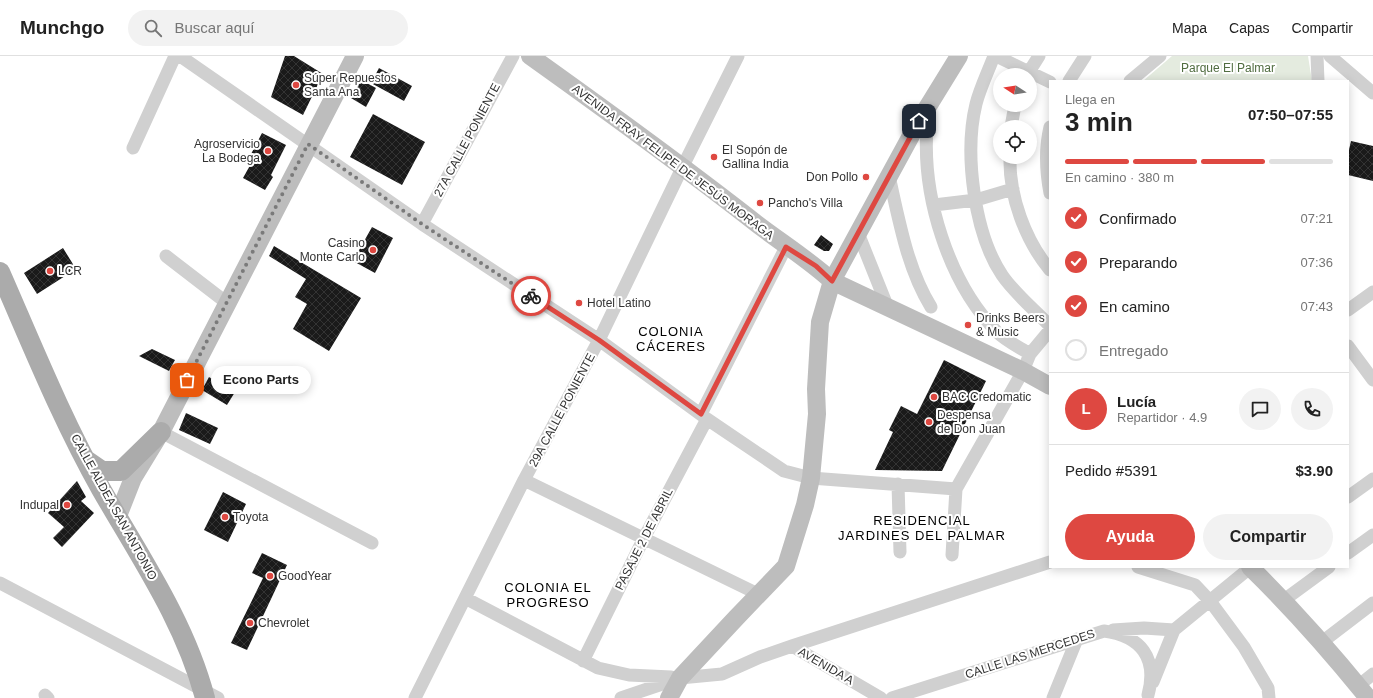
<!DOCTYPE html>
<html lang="es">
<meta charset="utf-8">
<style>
body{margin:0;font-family:Helvetica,sans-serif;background:#f2f2f2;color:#222;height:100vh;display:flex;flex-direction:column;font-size:15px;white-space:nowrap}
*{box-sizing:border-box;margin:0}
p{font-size:13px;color:#767676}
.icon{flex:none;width:22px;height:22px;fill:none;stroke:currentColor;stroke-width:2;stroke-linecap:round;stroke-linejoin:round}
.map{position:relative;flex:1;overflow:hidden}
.drawer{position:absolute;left:1049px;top:24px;width:300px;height:488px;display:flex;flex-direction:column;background:#fff;border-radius:0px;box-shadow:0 2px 10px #0003}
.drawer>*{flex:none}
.needle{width:26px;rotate:282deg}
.fabs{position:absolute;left:993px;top:12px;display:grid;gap:8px}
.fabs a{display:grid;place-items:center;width:44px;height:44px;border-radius:50%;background:#fff;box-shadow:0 2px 10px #0003;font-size:20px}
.pin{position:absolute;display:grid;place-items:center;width:34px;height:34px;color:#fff;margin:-17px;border-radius:8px;box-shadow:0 2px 6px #0006}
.courier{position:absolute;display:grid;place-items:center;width:40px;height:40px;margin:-20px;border:3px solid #de4841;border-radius:50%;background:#fff;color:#222;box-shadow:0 1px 5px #0007}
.bubble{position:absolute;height:28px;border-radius:14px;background:#fff;box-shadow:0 2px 10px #0003;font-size:13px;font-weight:600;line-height:28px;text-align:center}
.head em{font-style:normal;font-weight:600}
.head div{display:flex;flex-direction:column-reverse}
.head{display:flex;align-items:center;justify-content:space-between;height:68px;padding:0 16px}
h1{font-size:26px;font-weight:600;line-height:30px}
.bar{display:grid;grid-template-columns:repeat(4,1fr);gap:6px 4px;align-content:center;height:48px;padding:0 16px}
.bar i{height:5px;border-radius:3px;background:#e0e0e0}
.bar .current{background:#de4841}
.bar p{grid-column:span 4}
.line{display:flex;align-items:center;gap:10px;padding:0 16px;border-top:1px solid #e0e0e0}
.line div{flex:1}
.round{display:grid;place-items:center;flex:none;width:42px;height:42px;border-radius:21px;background:#f2f2f2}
ol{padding:0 16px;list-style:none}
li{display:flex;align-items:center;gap:12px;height:44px}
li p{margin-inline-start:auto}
li .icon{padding:4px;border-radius:50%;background:#de4841;color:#fff;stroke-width:4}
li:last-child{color:#767676}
li i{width:22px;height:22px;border:2px solid #e0e0e0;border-radius:50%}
.cta{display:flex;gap:8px;margin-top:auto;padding:8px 16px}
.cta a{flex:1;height:46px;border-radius:24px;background:#de4841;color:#fff;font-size:16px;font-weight:600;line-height:46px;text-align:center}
.cta a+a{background:#f2f2f2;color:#222}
header{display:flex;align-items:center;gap:24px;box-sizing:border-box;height:56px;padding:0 20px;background:#fff;border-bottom:1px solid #e0e0e0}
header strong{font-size:19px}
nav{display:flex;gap:22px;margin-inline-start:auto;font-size:14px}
.search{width:280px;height:36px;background:#f2f2f2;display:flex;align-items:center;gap:10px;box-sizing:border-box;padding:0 14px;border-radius:22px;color:#767676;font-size:15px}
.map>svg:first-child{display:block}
.park{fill:#e4ebdf}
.building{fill:url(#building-cross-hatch)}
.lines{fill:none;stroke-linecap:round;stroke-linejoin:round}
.street{stroke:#d0d0d0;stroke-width:13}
.secondary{stroke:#bdbdbd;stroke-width:18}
.primary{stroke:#ababab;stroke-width:20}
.done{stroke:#7a7a7a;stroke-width:4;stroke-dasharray:0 7.2}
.route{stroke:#de4841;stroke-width:5}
.poi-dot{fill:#de4841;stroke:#fff;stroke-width:1.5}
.labels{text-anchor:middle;stroke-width:4;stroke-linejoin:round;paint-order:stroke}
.park-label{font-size:12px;fill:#516d41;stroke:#fff}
.poi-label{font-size:12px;fill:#333;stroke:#fff;text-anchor:start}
.street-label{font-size:12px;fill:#333;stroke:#fff}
.neighbourhood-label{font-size:13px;letter-spacing:1px;fill:#000;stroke:#fff}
</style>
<header>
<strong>Munchgo</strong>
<div class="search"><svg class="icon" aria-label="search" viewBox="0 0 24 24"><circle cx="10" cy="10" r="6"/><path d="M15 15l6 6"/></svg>Buscar aquí</div>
<nav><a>Mapa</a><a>Capas</a><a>Compartir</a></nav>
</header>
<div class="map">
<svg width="1373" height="642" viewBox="0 0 1373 642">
<defs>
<pattern id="building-cross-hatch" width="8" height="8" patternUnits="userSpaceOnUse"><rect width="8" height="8" fill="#1a1a1a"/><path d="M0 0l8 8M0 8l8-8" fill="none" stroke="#333"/></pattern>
</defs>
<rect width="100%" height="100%" fill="#fff"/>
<path class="park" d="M1172 0H1308L1312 25H1143Z"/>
<path class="building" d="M285 0H294L323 18 303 59 271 41Z
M379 12 412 30 404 45 371 27Z
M361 24 376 32 366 51 351 42Z
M373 58 425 86 402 129 350 101Z
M262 77 286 89 271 119 273 121 265 134 243 122 253 104 249 102Z
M1351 85 1373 90V125L1348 119V98Z
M372 171 393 182 375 217 353 205Z
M821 179 833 188 829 195H824L814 189Z
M274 190 361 242 329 295 293 273 307 248 295 241 306 223 269 200Z
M63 192 76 213 37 238 24 217Z
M152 293 175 304 169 315 139 300Z
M944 304 986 325 942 415 875 414 893 376 889 374 901 350 917 358Z
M209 321 235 336 227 349 202 334Z
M186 357 218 372 210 388 179 374Z
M77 425 86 441 81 445 94 457 62 491 53 482 64 471 48 457Z
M223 436 246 448 228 486 204 474Z
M262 497 287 509 247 594 231 587 263 522 252 517Z"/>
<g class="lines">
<path class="street" d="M180 0 422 168 599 284 707 363 784 415 811 422 956 433 1023 315 1030 298 1050 274
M994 0C988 16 980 32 976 48 964 97 974 177 1002 219 1015 238 1034 253 1050 270
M996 0 1050 26
M1317 0 1318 25
M1330 0 1373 37
M1027 19 1039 0
M1069 25 1085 0
M1130 25 1160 0
M1011 71 1015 49
M1050 71C1045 92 1046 116 1050 137
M927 72C922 140 948 226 997 276 1006 285 1019 291 1030 298
M133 92 175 0
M1010 101C1009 140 1025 184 1050 214
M889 120C899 164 907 212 931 251
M934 149 976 144 1013 133
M422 168 513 0
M858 177 888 252
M166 200 227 247
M1348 254 1373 236
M1348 290 1373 324
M701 358 786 191
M161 376 372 487
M524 424 758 538
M898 428 900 496
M1348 441 1373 423
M1348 497 1373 479
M952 499 956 433
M1138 511 1195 529 1210 545 1244 591 1268 632 1269 642
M0 527 218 642
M465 542 598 612 629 619 671 621
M1284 544 1329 511
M1113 574 1144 572 1174 574
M1322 586 1373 547
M792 590 881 642
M583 605 644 482 707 363
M1153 626 1174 574 1251 511
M1358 630 1373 618
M45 639 48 642
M415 642 524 424 599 284 683 110 738 0
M621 642 680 622 722 618 760 601 792 590 1050 506
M892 642 1104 575C1141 580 1158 602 1148 639
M1053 642 1077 583"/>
<path class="secondary" d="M530 0C607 55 683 110 757 168 782 187 809 204 832 225L1023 315 1050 330
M118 460 133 422 161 376 355 0
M1250 511C1292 552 1331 596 1368 642
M669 642 680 622 736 562 786 510 805 449 811 422 817 358 816 333 820 266 832 225 919 65 959 0"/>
<path class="primary" d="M0 216C32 289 62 364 101 433 140 501 185 566 205 642
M86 404 102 415H121L161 376"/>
</g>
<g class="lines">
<path class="done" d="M187 324 308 88 422 168 531 240"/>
<path class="route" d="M531 240 599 284 701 358 786 191 816 210 832 225 919 65"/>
</g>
<g class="poi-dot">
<circle cx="296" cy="29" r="4"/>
<circle cx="268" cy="95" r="4"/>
<circle cx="714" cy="101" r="4"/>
<circle cx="866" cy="121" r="4"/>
<circle cx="760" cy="147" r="4"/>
<circle cx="373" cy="194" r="4"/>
<circle cx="50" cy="215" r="4"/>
<circle cx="579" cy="247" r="4"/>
<circle cx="968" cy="269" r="4"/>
<circle cx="934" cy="341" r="4"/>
<circle cx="929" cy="366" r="4"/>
<circle cx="67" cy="449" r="4"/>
<circle cx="225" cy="461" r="4"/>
<circle cx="270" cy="520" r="4"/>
<circle cx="250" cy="567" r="4"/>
</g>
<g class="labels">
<g class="park-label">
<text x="1228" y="16">Parque El Palmar</text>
</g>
<g class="poi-label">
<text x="304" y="26">Súper Repuestos<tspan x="304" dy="14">Santa Ana</tspan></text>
<text x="260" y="92" text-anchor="end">Agroservicio<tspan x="260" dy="14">La Bodega</tspan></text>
<text x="722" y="98">El Sopón de<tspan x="722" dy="14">Gallina India</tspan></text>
<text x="858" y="125" text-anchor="end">Don Pollo</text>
<text x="768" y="151">Pancho's Villa</text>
<text x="365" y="191" text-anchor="end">Casino<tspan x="365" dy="14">Monte Carlo</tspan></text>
<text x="58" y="219">LCR</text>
<text x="587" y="251">Hotel Latino</text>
<text x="976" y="266">Drinks Beers<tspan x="976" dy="14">&amp; Music</tspan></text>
<text x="942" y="345">BAC Credomatic</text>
<text x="937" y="363">Despensa<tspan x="937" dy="14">de Don Juan</tspan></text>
<text x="59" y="453" text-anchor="end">Indupal</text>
<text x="233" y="465">Toyota</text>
<text x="278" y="524">GoodYear</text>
<text x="258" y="571">Chevrolet</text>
</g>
<g class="street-label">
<text transform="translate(467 84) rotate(-62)" y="4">27A CALLE PONIENTE</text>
<text transform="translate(673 106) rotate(37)" y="4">AVENIDA FRAY FELIPE DE JESÚS MORAGA</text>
<text transform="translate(562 354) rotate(-62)" y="4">29A CALLE PONIENTE</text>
<text transform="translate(114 451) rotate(61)" y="4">CALLE ALDEA SAN ANTONIO</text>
<text transform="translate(644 483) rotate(-63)" y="4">PASAJE 2 DE ABRIL</text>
<text transform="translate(1030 598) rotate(-18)" y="4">CALLE LAS MERCEDES</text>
<text transform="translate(826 610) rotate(30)" y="4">AVENIDA A</text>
</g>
<g class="neighbourhood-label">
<text x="671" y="280">COLONIA<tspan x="671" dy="15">CÁCERES</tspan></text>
<text x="922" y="469">RESIDENCIAL<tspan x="922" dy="15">JARDINES DEL PALMAR</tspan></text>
<text x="548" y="536">COLONIA EL<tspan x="548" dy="15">PROGRESO</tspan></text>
</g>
</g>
</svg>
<div class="fabs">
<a><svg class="needle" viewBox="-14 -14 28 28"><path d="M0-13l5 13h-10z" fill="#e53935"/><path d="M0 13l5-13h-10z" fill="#767676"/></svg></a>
<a><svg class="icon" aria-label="locate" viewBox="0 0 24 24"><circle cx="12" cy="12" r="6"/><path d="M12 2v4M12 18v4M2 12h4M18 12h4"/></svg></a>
</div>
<div class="pin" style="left:187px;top:324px;background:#ea580c"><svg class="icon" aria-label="bag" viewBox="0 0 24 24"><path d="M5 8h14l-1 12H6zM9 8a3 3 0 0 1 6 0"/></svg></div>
<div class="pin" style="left:919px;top:65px;background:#1f2937"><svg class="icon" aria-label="home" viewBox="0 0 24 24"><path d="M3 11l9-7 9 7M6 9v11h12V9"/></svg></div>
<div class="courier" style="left:531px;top:240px"><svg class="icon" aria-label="bike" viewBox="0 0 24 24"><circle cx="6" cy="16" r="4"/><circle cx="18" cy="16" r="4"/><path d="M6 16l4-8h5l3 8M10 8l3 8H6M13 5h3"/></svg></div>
<div class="bubble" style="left:211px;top:310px;width:100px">Econo Parts</div>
<section class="drawer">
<div class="head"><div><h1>3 min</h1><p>Llega en</p></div><em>07:50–07:55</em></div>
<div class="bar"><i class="current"></i><i class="current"></i><i class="current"></i><i></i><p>En camino · 380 m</p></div>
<ol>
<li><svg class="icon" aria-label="check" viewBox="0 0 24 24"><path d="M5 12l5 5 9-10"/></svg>Confirmado<p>07:21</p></li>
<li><svg class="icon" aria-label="check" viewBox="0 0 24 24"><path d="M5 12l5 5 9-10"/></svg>Preparando<p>07:36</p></li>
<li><svg class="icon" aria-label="check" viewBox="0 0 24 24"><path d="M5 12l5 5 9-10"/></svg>En camino<p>07:43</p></li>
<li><i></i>Entregado</li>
</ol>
<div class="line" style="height:72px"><b class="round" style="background:#de4841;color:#fff">L</b><div><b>Lucía</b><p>Repartidor · 4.9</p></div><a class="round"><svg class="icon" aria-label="chat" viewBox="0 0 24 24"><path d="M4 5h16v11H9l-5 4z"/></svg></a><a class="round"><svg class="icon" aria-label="phone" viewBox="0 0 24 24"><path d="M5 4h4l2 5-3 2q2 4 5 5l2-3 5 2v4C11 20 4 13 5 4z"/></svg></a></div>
<div class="line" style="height:52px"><div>Pedido #5391</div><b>$3.90</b></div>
<div class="cta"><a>Ayuda</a><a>Compartir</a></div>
</section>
</div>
